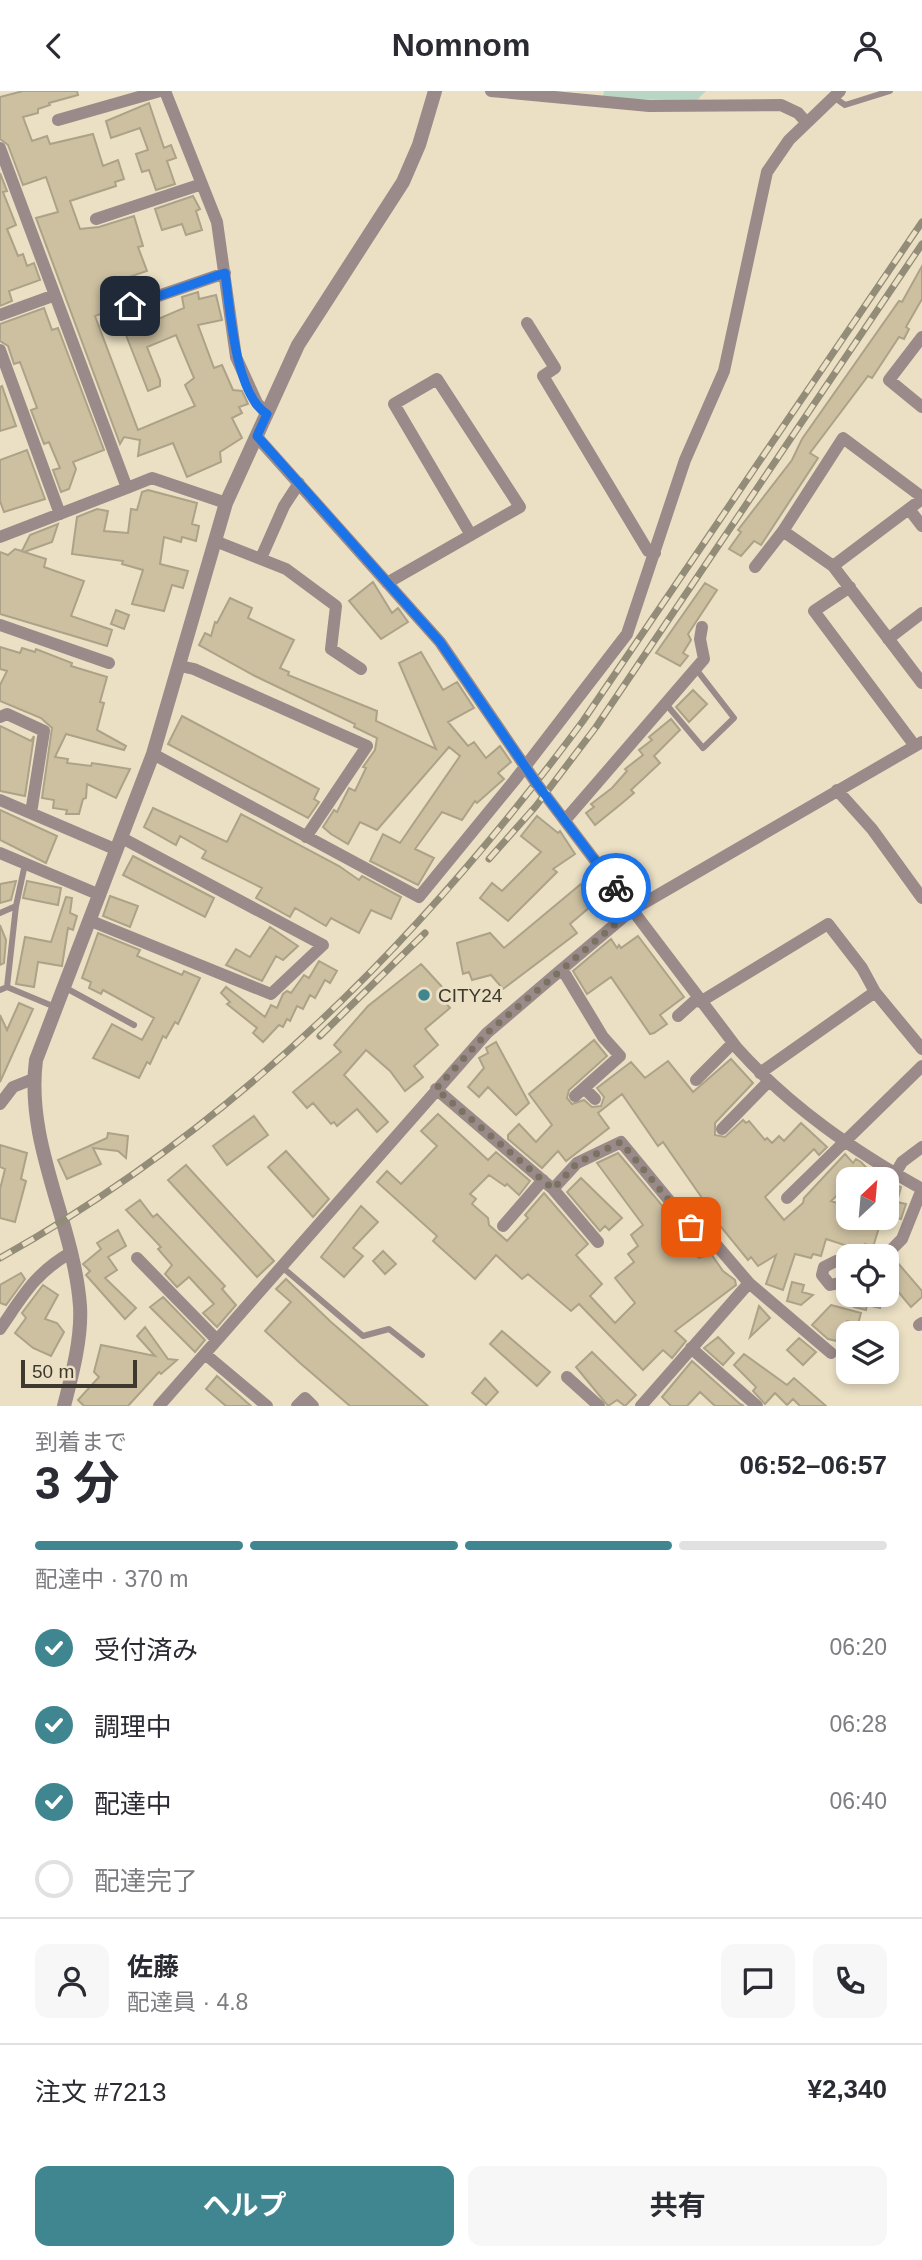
<!DOCTYPE html>
<html lang="ja">
<meta charset="utf-8">
<style>
body{margin:0;font-family:Helvetica,"Noto Sans JP",sans-serif;background:#f7f7f7;color:#2b2b33;height:100vh;display:flex;flex-direction:column;font-size:26px;white-space:nowrap}
*{box-sizing:border-box;margin:0}
p{font-size:23px;color:#7c7c81}
.icon{flex:none;width:38px;height:38px;fill:none;stroke:currentColor;stroke-width:2;stroke-linecap:round;stroke-linejoin:round}
.map{position:relative;height:1315px;overflow:hidden}
.sheet{display:flex;flex-direction:column;background:#fff;flex:1}
.sheet>*{flex:none}
.needle{width:46px;rotate:26deg}
.buttons{position:absolute;left:836px;top:1076px;display:grid;gap:14px}
.buttons a{display:grid;place-items:center;width:63px;height:63px;border-radius:14px;background:#fff;box-shadow:0 4px 10px #0003;font-size:35px}
.scale{position:absolute;left:21px;bottom:18px;width:116px;box-sizing:border-box;padding-left:7px;border:4px solid #3d392e;border-top:0;font-size:19px;line-height:24px;white-space:nowrap;color:#3d392e;-webkit-text-stroke:5px #ebe0c4;paint-order:stroke}
.pin{position:absolute;display:grid;place-items:center;width:60px;height:60px;color:#fff;margin:-30px;border-radius:14px;box-shadow:0 4px 10px #0006}
.courier{position:absolute;display:grid;place-items:center;width:70px;height:70px;margin:-35px;border:5px solid #1a73e8;border-radius:50%;background:#fff;color:#222;box-shadow:0 2px 9px #0007}
.headline em{font-style:normal;font-weight:700}
.headline div{display:flex;flex-direction:column-reverse}
.headline{display:flex;align-items:center;justify-content:space-between;height:119px;padding:0 35px}
h1{font-size:46px;font-weight:700;line-height:52px}
.bar{display:grid;grid-template-columns:repeat(4,1fr);gap:10px 7px;align-content:center;height:84px;padding:0 35px}
.bar i{height:9px;border-radius:5px;background:#e1e1e2}
.bar .active{background:#408690}
.bar p{grid-column:span 4}
.line{display:flex;align-items:center;gap:18px;padding:0 35px;border-top:2px solid #e1e1e2}
.line div{flex:1}
.round{display:grid;place-items:center;flex:none;width:74px;height:74px;border-radius:14px;background:#f7f7f7}
ol{padding:0 35px;list-style:none}
li{display:flex;align-items:center;gap:21px;height:77px}
li p{margin-inline-start:auto}
li .icon{padding:7px;border-radius:50%;background:#408690;color:#fff;stroke-width:4}
li:last-child{color:#7c7c81}
li i{width:38px;height:38px;border:4px solid #e1e1e2;border-radius:50%}
.primary-button{display:flex;gap:14px;margin-top:auto;padding:14px 35px}
.primary-button a{flex:1;height:80px;border-radius:14px;background:#408690;color:#fff;font-size:28px;font-weight:700;line-height:80px;text-align:center}
.primary-button a+a{background:#f7f7f7;color:#2b2b33}
header{display:flex;justify-content:space-between;align-items:center;height:91px;padding:0 35px;background:#fff;font-size:32px;font-weight:700}
.map>svg:first-child{display:block}
.green{fill:#b8d6c3}
.building{fill:#cdc0a1;stroke:#aca287;stroke-width:2}
.lines{fill:none;stroke-linecap:round;stroke-linejoin:round}
.service{stroke:#9a8a89;stroke-width:6}
.minor{stroke:#9a8a89;stroke-width:12}
.tertiary{stroke:#9a8a89;stroke-width:14}
.rail-casing{stroke:#938c79;stroke-width:7}
.rail{stroke:#ebe0c4;stroke-width:4.5;stroke-dasharray:13;stroke-linecap:butt}
.done{stroke:#7a7362;stroke-width:7;stroke-dasharray:0 12.6}
.route{stroke:#1a73e8;stroke-width:9}
.poi-dot{fill:#408690;stroke:#ebe0c4;stroke-width:2.5}
.labels{text-anchor:middle;stroke-width:6;stroke-linejoin:round;paint-order:stroke}
.poi-label{font-size:19px;fill:#3d392e;stroke:#ebe0c4;text-anchor:start}
</style>
<header><svg class="icon" aria-label="back" viewBox="0 0 24 24"><path d="M15 5l-7 7 7 7"/></svg>Nomnom<svg class="icon" aria-label="person" viewBox="0 0 24 24"><circle cx="12" cy="8" r="4"/><path d="M4 21q1-7 8-7t8 7"/></svg></header>
<div class="map">
<svg width="922" height="1315" viewBox="0 0 922 1315">
<rect width="100%" height="100%" fill="#ebe0c4"/>
<path class="green" d="M604 0H706L696 10 603 7Z"/>
<path class="building" d="M23 0H77L78 4 49 12 50 14 38 18V22L23 26 32 50 47 45 50 53 93 43 103 75 118 69 124 88 115 91 116 95 70 110 80 138 99 136 134 125 143 155 138 156 147 180 106 194 114 218 95 225 138 339 195 315 185 294 194 287 176 244 147 256 160 289V295L148 300 124 239 135 238 184 217 182 206 198 201 199 208 216 204 222 229 198 234 214 277 222 274 233 299 242 300 248 313 239 316 242 322 232 327 242 347 220 361 221 371 187 386 173 352 138 365 140 349 124 346 120 353 36 127 58 121 46 86 23 94 8 54 0 48V6Z
M149 12 164 57 171 54 176 67 167 70 175 93 156 99 149 79 142 81 136 63 148 59 140 37 111 47 106 30Z
M0 82 7 100 3 101 16 134 7 138 18 165 23 163 27 175 34 172 40 189 9 200 12 210 0 215Z
M193 105 200 118 196 120 202 139 186 144 182 133 162 139 155 118Z
M922 175V208L906 236 909 238 904 248 899 246 872 287 868 285 810 362 818 367 761 454 754 450 741 465 729 458 741 441 738 439 792 369 802 348 899 210 902 211Z
M44 217 52 239 58 237 104 359 73 371 76 378 69 398 61 401 53 379 60 377 49 351 44 353 31 319 37 317 20 271 14 273 8 255 0 250V233Z
M2 295 16 335 0 340V296Z
M27 359 45 408 4 421 0 410V369Z
M148 399 197 412 192 433 199 435 196 450 182 446 181 451 164 446 160 473 188 480 183 497 172 494 164 520 132 513 143 479 122 473 123 470 72 463 77 426 97 418 108 420 104 440 128 442 131 418 137 419 142 401Z
M58 433 52 451 24 461 46 468 44 476 84 490 71 525 112 539 107 555 0 523V461L8 464 15 458 22 460 30 444Z
M373 491 392 522 398 517 408 531 381 548 349 510Z
M705 492 717 499 688 543 691 549 683 562 688 565 680 575 656 562Z
M230 507 252 517 248 527 294 549 280 577 289 581 288 584 377 620 376 630 436 658 399 572 421 561 443 599 457 591 474 617 448 631 468 655 474 651 486 667 500 655 511 671 498 682 504 688 477 712 475 710 462 729 442 721 415 758 434 767 418 794 370 770 383 743 400 752 460 665 449 656 377 739 360 731 348 753 331 743 323 736 334 719 337 721 349 697 355 700 366 677 363 676 375 659 377 647 354 636 355 633 255 585 199 554 205 542 211 545 215 531 217 532Z
M116 519 129 524 124 538 111 533Z
M0 556 20 562 22 557 35 561 36 558 72 572 71 575 107 586 100 611 104 612 97 639 126 655 124 659 66 643 55 666 68 668 67 672 91 675 92 672 130 678 116 707 87 693 86 707 83 708 79 723H66L67 719 53 717 54 709 42 707 52 637 41 627 0 610V594L7 580 0 578Z
M693 599 707 613 689 631 676 616Z
M182 625 319 698 314 708 319 711 308 727 168 653Z
M671 628 680 639 654 665 660 672 631 699 634 702 621 713 595 734 586 722 594 716 591 713 612 697 627 680 625 678 643 664 639 659 652 649 649 646Z
M0 635 31 650 34 645 25 705 0 700Z
M153 717 227 751 241 723 339 775 359 789 362 785 401 806 391 828 371 819 359 842 331 827 326 835 295 817 290 826 256 807 262 797 202 767 206 760 180 745 176 754 144 736Z
M0 719 57 745 46 772 0 749Z
M537 725 558 742 560 740 575 763 553 778 557 781 508 830 480 807 492 792 502 800 541 761 521 745Z
M133 765 214 807 205 826 123 784Z
M16 790 11 809 0 812V793Z
M27 790 61 797 58 814 23 807Z
M581 793 596 811 570 833 577 842 503 898 491 884 472 889 469 881 463 883 457 852 490 842 504 857Z
M110 805 138 815 130 836 103 825Z
M66 806 72 807 70 822 77 825 73 839 68 837 62 875 38 871 34 896 16 893 25 846 51 851Z
M0 834 6 849 4 872 0 874Z
M270 836 298 855 283 869 276 865 262 890 226 874 236 858 250 866Z
M98 842 140 859 137 865 182 884 184 880 200 887 178 933 175 931 166 947 163 945 150 973 147 971 139 987 93 967 112 933 142 949 154 927 103 899 101 903 89 897 91 891 82 887Z
M638 845 684 906 660 924 667 933 654 942 650 943 611 886 587 903 573 880 611 848 617 857 619 854 621 857Z
M319 870 337 880 330 892 325 889 315 907 310 904 303 918 297 915 290 930 287 928 283 936 279 934 263 951 253 942 257 937 227 913 230 911 221 902 226 896 265 926 271 914 277 917 283 903 287 900 291 902 304 884 309 887Z
M421 873 444 898 438 903 450 917 425 938 438 954 414 975 423 986 405 1000 390 980 366 959 344 984 388 1031 377 1041 357 1018 337 1035 334 1031 331 1033 313 1012 307 1017 293 1001 341 961 334 954 368 915Z
M19 912 33 918 0 991V924L7 939Z
M594 949 607 965 569 999 567 1007 572 1013 584 1009 592 1016 601 1015 604 1006 597 997 631 971 645 987 668 970 693 1001 731 968 753 992 715 1032V1044L725 1046 743 1029 746 1032 749 1030 765 1049 767 1047 772 1052 779 1045 784 1050 801 1032 827 1056 819 1064 814 1058 765 1106 784 1129 803 1112 804 1107 845 1063 853 1072 856 1068 861 1071 877 1088H849V1093L831 1110 846 1115 842 1127H882L873 1156 865 1153 863 1160 826 1148 821 1165 813 1163 811 1167 795 1163 783 1199 766 1193 776 1164 758 1175 751 1166 748 1169 699 1109 702 1107 663 1051 658 1055 622 1003 598 1022 609 1037 566 1070 558 1060 542 1077 508 1048V1044L519 1033 536 1051 552 1034 529 1003Z
M496 951 529 1012 516 1024 488 996 479 1006 468 996 484 977 479 967 488 962 486 957Z
M438 1023 488 1069 496 1061 530 1090 519 1104 507 1093 505 1095 489 1084 470 1103 476 1108 472 1113 488 1127 489 1134 507 1150 528 1127 525 1124 544 1102 588 1153 576 1164 602 1193 590 1205 615 1232 635 1212 615 1187 634 1171 628 1163 638 1155 631 1144 643 1134 597 1072 618 1062 671 1125 663 1131 679 1151 681 1149 699 1167 711 1163 723 1180 735 1189 736 1194 675 1240 686 1250 672 1267 663 1259 643 1279 579 1213 571 1220 528 1183 522 1188 496 1164 475 1188 433 1150 437 1145 377 1091 387 1080 401 1093 437 1055 421 1040Z
M254 1025 268 1044 227 1074 213 1055Z
M108 1042 128 1045 126 1067 118 1060 93 1057 101 1073 67 1088 58 1069 107 1047Z
M0 1054 27 1062 21 1088 26 1090 15 1131 0 1127V1098L5 1078 0 1076Z
M286 1060 329 1108 313 1126 268 1076Z
M186 1074 274 1170 257 1186 168 1089Z
M581 1087 622 1127 609 1139 605 1135 600 1140 567 1101Z
M887 1090 901 1096 897 1111 906 1113 901 1128 893 1126 891 1133 887 1132Z
M140 1109 153 1126 157 1123 225 1195 222 1198 236 1214 217 1236 203 1222 214 1213 189 1186 177 1196 165 1183 172 1174 158 1158 161 1156 126 1119Z
M361 1115 378 1131 353 1157 363 1165 344 1186 321 1166Z
M118 1139 126 1155 108 1166 117 1179 105 1187 136 1217 125 1228 86 1184 90 1180 83 1173 101 1158 97 1152Z
M383 1160 396 1173 385 1183 373 1170Z
M897 1171 922 1200V1206L911 1216 890 1191Z
M21 1182 25 1188 6 1214 0 1212V1194Z
M286 1188 331 1231 428 1315H350L300 1272 265 1240 291 1211 276 1198Z
M792 1191 804 1194 802 1201 813 1204 801 1214 787 1210Z
M43 1194 58 1204 45 1228 57 1232 64 1241 51 1265 33 1257 15 1242 26 1227 22 1222Z
M846 1204H883L880 1217 867 1214 866 1219 854 1216 856 1211 845 1208Z
M163 1206 205 1249 195 1261 150 1216Z
M831 1214 861 1222 858 1233 847 1230 841 1251 828 1248 812 1234Z
M759 1215 770 1227 750 1246Z
M145 1236 168 1268 177 1269 161 1283 159 1281 128 1315H84L78 1309 99 1286 94 1281 101 1254 155 1265 137 1245Z
M502 1240 550 1281 537 1295 490 1253Z
M718 1246 734 1262 723 1274 704 1257Z
M799 1247 816 1261 803 1274 787 1259Z
M592 1261 636 1304 625 1315 617 1309 608 1315 576 1276Z
M744 1263 787 1294 794 1287 826 1315H800L793 1308 787 1314 775 1302 765 1313 753 1300 756 1296 734 1274Z
M692 1270 740 1313 744 1315H715L700 1301 687 1315H671L662 1306Z
M217 1285 251 1315H226L206 1298Z
M485 1287 498 1301 486 1314 472 1302Z"/>
<g class="lines">
<path class="service" d="M835 7 845 14 890 0
M666 613 703 657 734 627 696 578
M0 822 16 815
M7 896 16 815 25 773
M64 896 134 934
M0 899 7 896 55 916
M282 1176 363 1245 389 1238 422 1264"/>
<path class="minor" d="M165 0 217 131 236 266 257 312 267 323
M491 0 649 15 781 14 798 22 806 31
M58 29 160 0
M0 57 127 397 152 387 226 412
M96 128 202 93
M129 215 225 182
M0 224 55 204
M527 232 555 277 543 285 648 460 655 462
M922 246 889 289 922 316
M0 259 60 423
M257 346 440 551 537 693 737 957C791 1017 853 1059 922 1098
M909 418 922 435
M783 440 833 475 922 592
M0 446 127 397
M215 450 286 478 336 515 331 558 361 578
M261 467 284 415 299 392
M833 475 922 408
M755 476 783 440 843 347 922 406
M387 492 520 416 437 288 394 313 471 444
M850 496 814 520 915 655
M0 534 109 572
M888 548 922 522
M180 575 194 578 367 655 306 746
M0 626 7 623 44 640 31 722
M153 663 419 806 514 690 627 543 685 369 724 280 767 81 789 49 840 0
M837 699 872 738 922 807
M0 709 117 759
M566 728 704 568 700 548 702 536
M0 762 100 804
M91 830 271 903 323 854 122 747
M562 878 632 819 922 651
M700 911 828 833 862 877 875 901 922 958
M678 925 698 907
M760 982 875 901
M696 989 733 952
M584 997 595 1008
M436 998 553 1098 598 1151
M0 1013 13 996 33 988
M722 1038 769 990
M895 1083 902 1071 922 1056
M553 1098 577 1072 621 1051 691 1136 713 1150 749 1192 641 1315
M787 1107 922 975
M503 1135 543 1089
M884 1166 902 1148 922 1098
M137 1167 217 1249
M849 1170H836L824 1176 822 1184 830 1194 849 1190
M749 1192 831 1262
M919 1234 922 1232
M0 1238C23 1205 34 1183 70 1162
M691 1257 757 1315
M205 1263 267 1315
M567 1286 599 1315
M159 1315 487 942 562 878 603 946 620 965 575 1005
M297 1315 305 1307 313 1315"/>
<path class="tertiary" d="M64 1315C72 1284 82 1247 80 1215 74 1132 25 1054 36 969L153 663 226 412 298 254 403 91 419 54 435 0"/>
<defs>
<path id="rail" d="M489 768 536 715 596 636 922 153
M320 945 425 842
M0 1167C239 1033 421 848 583 630L922 131"/>
</defs>
<use href="#rail" class="rail-casing"/>
<use href="#rail" class="rail"/>
</g>
<g class="lines">
<path class="done" d="M616 797 632 819 487 942 436 998 553 1098 577 1072 621 1051 691 1136"/>
<path class="route" d="M130 215 225 182C230 217 235 304 267 323L257 345 440 551 537 693 616 797"/>
</g>
<circle class="poi-dot" cx="424" cy="904" r="7"/>
<g class="labels">
<g class="poi-label">
<text x="438" y="911">CITY24</text>
</g>
</g>
</svg>
<div class="buttons">
<a><svg class="needle" viewBox="-14 -14 28 28"><path d="M0-13l5 13h-10z" fill="#e53935"/><path d="M0 13l5-13h-10z" fill="#7c7c81"/></svg></a>
<a><svg class="icon" aria-label="locate" viewBox="0 0 24 24"><circle cx="12" cy="12" r="6"/><path d="M12 2v4M12 18v4M2 12h4M18 12h4"/></svg></a>
<a><svg class="icon" aria-label="layers" viewBox="0 0 24 24"><path d="M12 4l9 5-9 5-9-5zM3 14l9 5 9-5"/></svg></a>
</div>
<div class="scale">50 m</div>
<div class="pin" style="left:691px;top:1136px;background:#ea580c"><svg class="icon" aria-label="bag" viewBox="0 0 24 24"><path d="M5 8h14l-1 12H6zM9 8a3 3 0 0 1 6 0"/></svg></div>
<div class="pin" style="left:130px;top:215px;background:#1f2937"><svg class="icon" aria-label="home" viewBox="0 0 24 24"><path d="M3 11l9-7 9 7M6 9v11h12V9"/></svg></div>
<div class="courier" style="left:616px;top:797px"><svg class="icon" aria-label="bike" viewBox="0 0 24 24"><circle cx="6" cy="16" r="4"/><circle cx="18" cy="16" r="4"/><path d="M6 16l4-8h5l3 8M10 8l3 8H6M13 5h3"/></svg></div>
</div>
<section class="sheet">
<div class="headline"><div><h1>3 分</h1><p>到着まで</p></div><em>06:52–06:57</em></div>
<div class="bar"><i class="active"></i><i class="active"></i><i class="active"></i><i></i><p>配達中 · 370 m</p></div>
<ol>
<li><svg class="icon" aria-label="check" viewBox="0 0 24 24"><path d="M5 12l5 5 9-10"/></svg>受付済み<p>06:20</p></li>
<li><svg class="icon" aria-label="check" viewBox="0 0 24 24"><path d="M5 12l5 5 9-10"/></svg>調理中<p>06:28</p></li>
<li><svg class="icon" aria-label="check" viewBox="0 0 24 24"><path d="M5 12l5 5 9-10"/></svg>配達中<p>06:40</p></li>
<li><i></i>配達完了</li>
</ol>
<div class="line" style="height:126px"><a class="round"><svg class="icon" aria-label="person" viewBox="0 0 24 24"><circle cx="12" cy="8" r="4"/><path d="M4 21q1-7 8-7t8 7"/></svg></a><div><b>佐藤</b><p>配達員 · 4.8</p></div><a class="round"><svg class="icon" aria-label="chat" viewBox="0 0 24 24"><path d="M4 5h16v11H9l-5 4z"/></svg></a><a class="round"><svg class="icon" aria-label="phone" viewBox="0 0 24 24"><path d="M5 4h4l2 5-3 2q2 4 5 5l2-3 5 2v4C11 20 4 13 5 4z"/></svg></a></div>
<div class="line" style="height:91px"><div>注文 #7213</div><b>¥2,340</b></div>
<div class="primary-button"><a>ヘルプ</a><a>共有</a></div>
</section>
